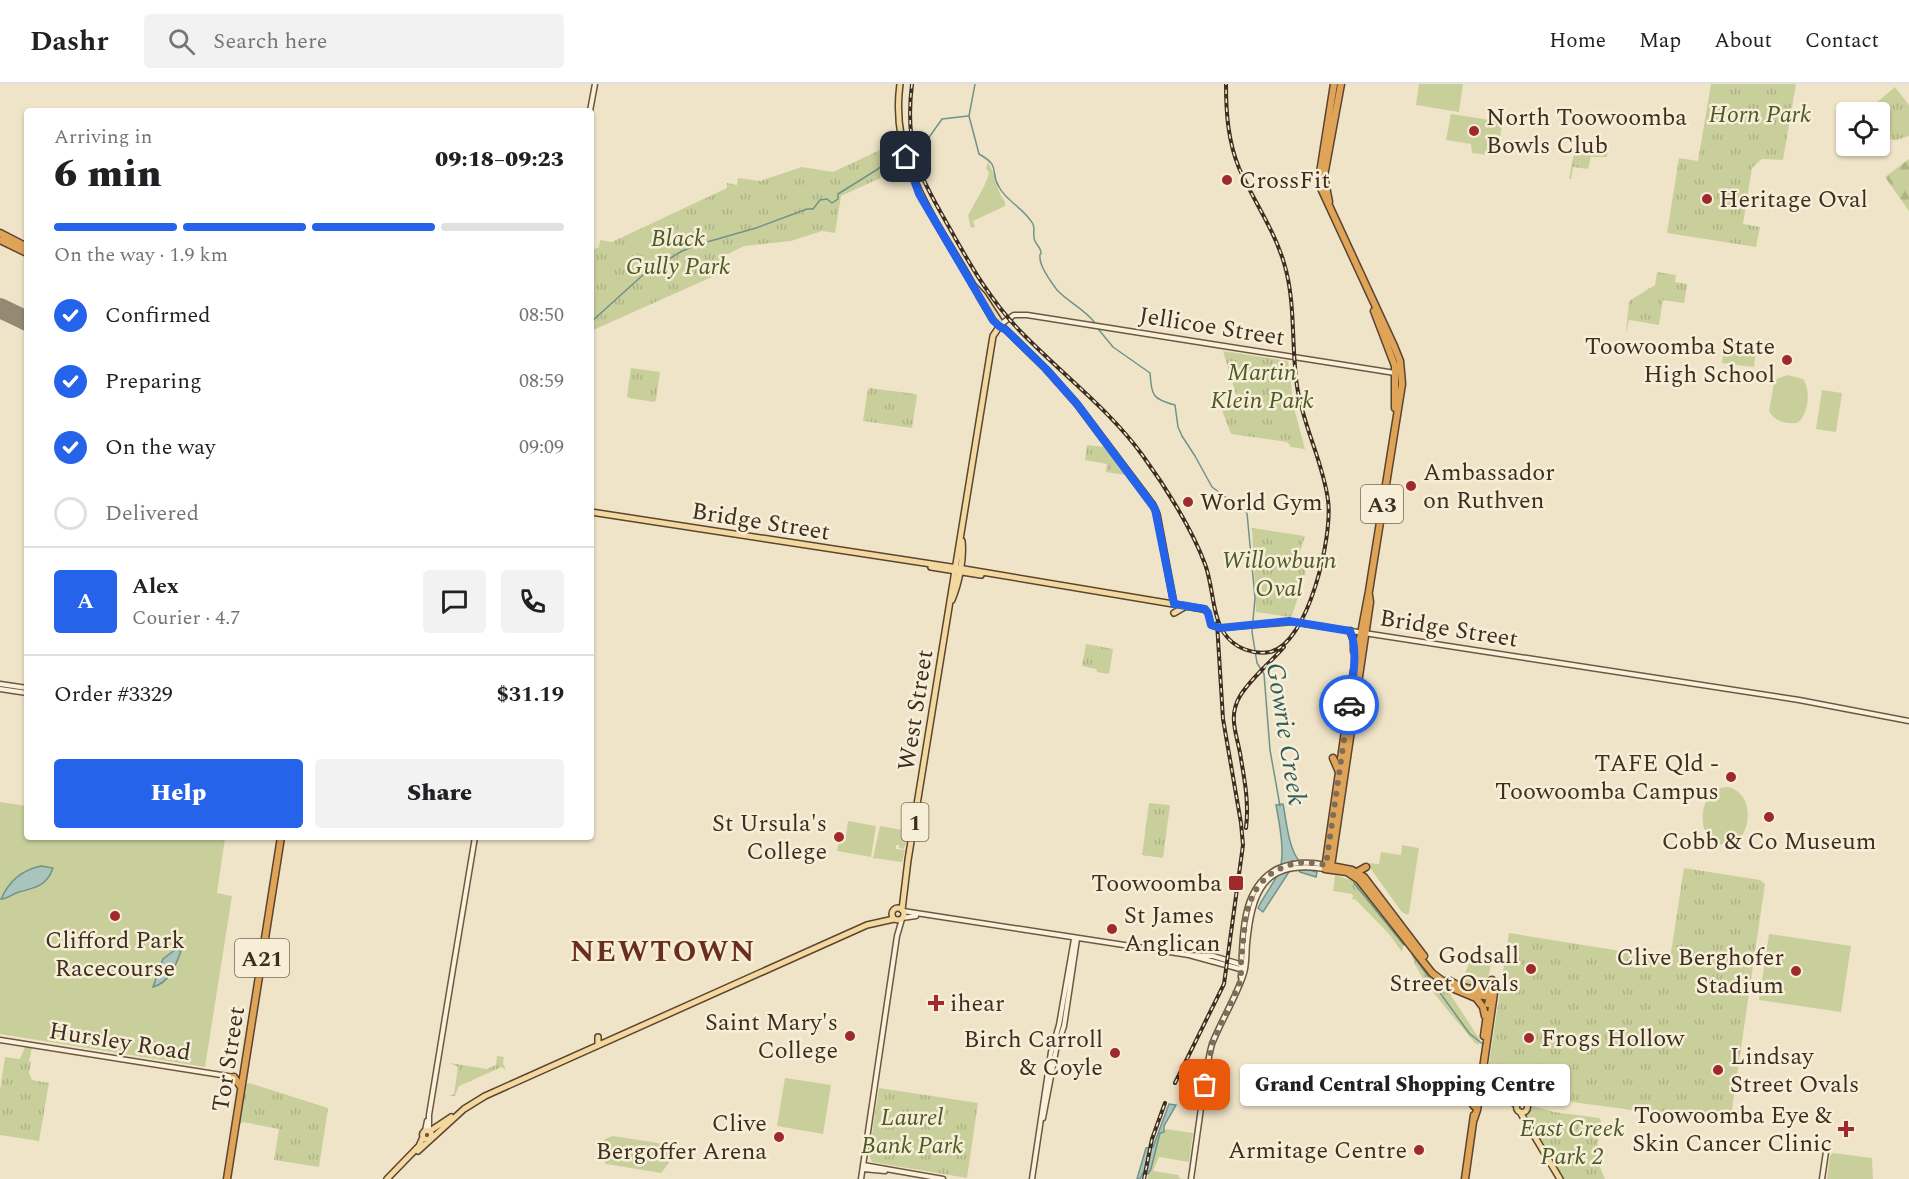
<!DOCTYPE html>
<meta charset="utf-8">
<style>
body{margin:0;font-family:Spectral,serif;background:#f2f2f2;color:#202124;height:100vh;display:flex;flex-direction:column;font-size:22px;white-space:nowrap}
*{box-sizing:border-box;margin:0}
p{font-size:20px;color:#757577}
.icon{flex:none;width:33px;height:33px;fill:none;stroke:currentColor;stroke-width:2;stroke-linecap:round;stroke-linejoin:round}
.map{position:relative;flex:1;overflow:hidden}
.drawer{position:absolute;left:24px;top:24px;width:570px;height:732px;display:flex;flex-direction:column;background:#fff;border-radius:6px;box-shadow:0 2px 4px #0004}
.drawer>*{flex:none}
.controls{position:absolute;left:1836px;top:18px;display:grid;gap:12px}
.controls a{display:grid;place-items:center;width:54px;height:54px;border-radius:6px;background:#fff;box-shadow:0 2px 4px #0004;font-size:30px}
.pin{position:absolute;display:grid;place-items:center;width:51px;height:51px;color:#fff;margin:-26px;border-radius:12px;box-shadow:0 3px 9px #0006}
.courier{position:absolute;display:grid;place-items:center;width:60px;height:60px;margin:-30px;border:4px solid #2563eb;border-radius:50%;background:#fff;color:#222;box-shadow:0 2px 8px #0007}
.bubble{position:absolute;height:42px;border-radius:6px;background:#fff;box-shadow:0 2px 4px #0004;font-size:20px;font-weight:800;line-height:42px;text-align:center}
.summary em{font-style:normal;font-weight:800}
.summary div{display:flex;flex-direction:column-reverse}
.summary{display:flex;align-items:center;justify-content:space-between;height:102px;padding:0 30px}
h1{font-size:39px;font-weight:800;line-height:45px}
.bar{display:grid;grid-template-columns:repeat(4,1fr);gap:9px 6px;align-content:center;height:72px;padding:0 30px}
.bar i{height:8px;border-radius:4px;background:#e0e0e0}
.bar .selected{background:#2563eb}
.bar p{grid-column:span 4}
.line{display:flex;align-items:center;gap:15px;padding:0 30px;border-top:2px solid #e0e0e0}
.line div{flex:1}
.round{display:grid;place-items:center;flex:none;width:63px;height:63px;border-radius:6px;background:#f2f2f2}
ol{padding:0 30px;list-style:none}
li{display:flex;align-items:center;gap:18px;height:66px}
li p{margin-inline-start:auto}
li .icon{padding:6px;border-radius:50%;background:#2563eb;color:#fff;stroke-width:4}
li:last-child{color:#757577}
li i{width:33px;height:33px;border:3px solid #e0e0e0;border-radius:50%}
.button{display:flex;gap:12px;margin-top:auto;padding:12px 30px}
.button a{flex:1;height:69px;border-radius:6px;background:#2563eb;color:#fff;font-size:24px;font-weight:800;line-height:69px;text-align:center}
.button a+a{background:#f2f2f2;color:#202124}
header{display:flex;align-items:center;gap:36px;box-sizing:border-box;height:84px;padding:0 30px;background:#fff;border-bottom:2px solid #e0e0e0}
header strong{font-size:28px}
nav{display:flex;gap:33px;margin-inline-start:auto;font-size:21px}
.search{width:420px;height:54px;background:#f2f2f2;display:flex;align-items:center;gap:15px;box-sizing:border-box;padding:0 21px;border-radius:6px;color:#757577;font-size:22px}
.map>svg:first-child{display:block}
.green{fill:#c9cf9b}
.forest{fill:url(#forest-firs)}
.park{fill:url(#park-tufts)}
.water{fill:#a9c4bc;stroke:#6f938a;stroke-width:1.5}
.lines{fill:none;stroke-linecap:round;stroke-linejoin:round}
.stream{stroke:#6f938a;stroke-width:1.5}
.taxiway{stroke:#968974;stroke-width:8}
.runway{stroke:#968974;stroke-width:20}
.secondary-tunnel{stroke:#ccc0a6;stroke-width:4;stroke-dasharray:4 2;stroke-linecap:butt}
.secondary-casing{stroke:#6f573f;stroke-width:7}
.primary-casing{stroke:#5b4430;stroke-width:8}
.highway-casing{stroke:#5b4430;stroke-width:9}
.secondary{stroke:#faf1dc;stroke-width:4}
.primary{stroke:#f3d9a0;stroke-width:5}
.highway{stroke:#e0a458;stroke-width:6}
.rail-casing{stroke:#3d2e20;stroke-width:4}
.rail{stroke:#f7eed8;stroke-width:1.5;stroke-dasharray:4.5;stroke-linecap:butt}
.done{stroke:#7c6e5b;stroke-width:6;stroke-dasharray:0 10.8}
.route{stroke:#2563eb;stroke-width:8}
.poi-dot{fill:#9e2a2b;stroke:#f7eed8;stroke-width:2}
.labels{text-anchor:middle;stroke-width:5;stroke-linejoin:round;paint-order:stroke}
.shield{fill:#f7eed8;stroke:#756857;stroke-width:1.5}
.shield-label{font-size:22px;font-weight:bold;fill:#3d2e20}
.park-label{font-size:24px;font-style:italic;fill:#4d5a26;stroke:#f7eed8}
.poi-label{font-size:24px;fill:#3d2e20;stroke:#f7eed8;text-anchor:end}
.street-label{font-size:24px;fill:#3d2e20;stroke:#f7eed8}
.water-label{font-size:26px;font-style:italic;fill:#2f5d5a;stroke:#f7eed8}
.district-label{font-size:30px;font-weight:bold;letter-spacing:1.5px;fill:#6b2e1e;stroke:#f7eed8}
</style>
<header>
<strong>Dashr</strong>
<div class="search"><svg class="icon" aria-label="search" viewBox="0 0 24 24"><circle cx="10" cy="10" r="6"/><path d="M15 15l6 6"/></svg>Search here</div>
<nav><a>Home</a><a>Map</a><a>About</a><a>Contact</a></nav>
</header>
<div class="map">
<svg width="1909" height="1095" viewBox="0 0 1909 1095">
<defs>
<pattern id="forest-firs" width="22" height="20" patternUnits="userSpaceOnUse" patternTransform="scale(1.5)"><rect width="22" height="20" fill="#c9cf9b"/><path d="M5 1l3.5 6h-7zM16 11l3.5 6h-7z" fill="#aeb285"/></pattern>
<pattern id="park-tufts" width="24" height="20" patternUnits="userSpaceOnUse" patternTransform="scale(1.5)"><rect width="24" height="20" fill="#c9cf9b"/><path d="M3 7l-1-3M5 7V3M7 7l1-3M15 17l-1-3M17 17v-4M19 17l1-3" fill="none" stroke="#aeb285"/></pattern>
</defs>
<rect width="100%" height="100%" fill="#f0e4c8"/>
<path class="green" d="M1419 0H1463L1459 28 1416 21Z
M1451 30 1503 38 1496 72 1472 69 1471 60 1446 56Z
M988 78C996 90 995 105 1005 118V122L973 137 975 143 971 144 968 132C975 117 985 104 989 89L986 84Z
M1724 264 1756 268 1754 283 1722 279Z
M1787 291 1803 295C1811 306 1809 331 1797 339 1786 340 1775 338 1769 327L1774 299 1777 295Z
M1822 306 1842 309 1836 348 1816 345Z
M1729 703C1749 709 1752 733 1743 750 1740 755 1734 759 1728 760 1694 766 1694 702 1729 703Z
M0 718 27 722V753L225 754 217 809 232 812 205 983 0 950Z
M848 737 876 742 871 773 837 767 840 752 846 751Z
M880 742 907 747 909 749 904 765 899 764V761H896V765L905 766 902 778 873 774Z
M1402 761 1419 764 1409 829 1407 831 1401 827 1371 785 1369 779 1379 780 1381 768 1401 771Z
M1769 850 1851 862 1841 928 1759 916Z
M1470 878 1491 881 1487 898 1474 901 1464 900 1465 889Z
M785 994 831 1001 823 1050 777 1042Z
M1166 1045 1193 1049 1189 1078 1159 1073 1153 1087 1179 1091V1094L1183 1095H1147L1160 1049 1164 1048Z
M613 1052 658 1059 664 1061 669 1068V1079L661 1089 606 1080C596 1070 596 1056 613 1052Z
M1833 1069 1872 1074 1873 1095H1827L1830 1072Z"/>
<path class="forest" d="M1909 75V127L1885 93Z"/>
<path class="park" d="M1711 0H1796L1783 76 1762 75 1752 84 1743 140 1760 143 1756 163 1667 149 1679 74 1698 77Z
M1895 3 1909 21V52L1896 56 1880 54V28H1875L1877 18Z
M897 58 902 76 885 92 841 112 835 149 822 147 791 157 744 162 726 171 725 180 716 181 714 192 591 247V167L599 163 600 156 612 158 727 104V99L737 101 738 94 760 97 802 83 833 88Z
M1592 66 1608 67 1607 73H1591L1588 85 1573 83 1571 95H1569L1574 68 1581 71 1585 67 1591 68Z
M1657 188 1676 191 1675 198 1687 200 1684 219 1663 216 1659 241 1629 236 1626 250 1629 217 1655 201Z
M1223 267 1288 277 1294 324 1305 365 1291 363 1287 358 1231 350 1220 321 1240 324Z
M631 284 660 288 656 316 654 318 629 314 627 312Z
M870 304 915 310 917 312 912 344 863 337 868 305Z
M1087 361 1106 363 1125 391 1106 388 1107 380 1085 376Z
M1252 444 1305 452 1298 474 1309 477 1292 532 1290 533 1256 528Z
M1086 560 1113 565 1109 590 1097 588 1096 585 1082 582Z
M1149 719 1170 721 1163 774 1142 771Z
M1684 784 1760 796 1765 800 1730 1039 1572 1018 1489 1005 1486 999 1509 849 1670 875Z
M1335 791 1356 798 1404 858 1402 868 1390 851 1356 816 1352 815 1353 812 1352 810 1333 807Z
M1412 868 1434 894 1445 902 1480 956 1479 961 1475 959C1462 942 1409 885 1412 868Z
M25 963 32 964 29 977 31 978 29 989 32 996 49 999 39 1057 0 1051V1006L5 973 20 975Z
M497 972 504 973 503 979 506 987 502 983 459 1002 455 1012H449L454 1010 458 983 450 979 487 985 496 981Z
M249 999 328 1024 319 1083 274 1076 279 1045 243 1038 240 1040 246 1000Z
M879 1004 978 1019 967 1094 872 1078 869 1070Z
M1534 1022 1554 1028 1599 1034 1601 1037 1596 1074 1605 1095H1564L1556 1083 1558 1082 1528 1038 1527 1029 1530 1023Z"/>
<path class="water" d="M1283 720C1288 744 1288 782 1317 788L1316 793 1300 788 1292 777 1289 788 1263 828 1258 824C1264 811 1274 800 1279 787 1286 771 1279 738 1276 721Z
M41 782 53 784C47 802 35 804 19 808 12 810 8 815 1 815 9 797 21 786 41 782Z
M176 865 181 867C176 881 169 899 153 903L163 875Z
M1169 1020 1176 1021 1164 1042V1048L1160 1049 1151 1085 1148 1090 1143 1089 1140 1095H1137L1146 1064 1153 1063Z"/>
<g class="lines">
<path class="stream" d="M975 0 969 32 979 70C1002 83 989 86 999 103 1007 118 1024 124 1033 140 1035 145 1033 148 1034 153 1034 158 1038 161 1040 165 1043 174 1039 166 1040 174 1040 183 1051 198 1057 206 1068 218 1086 226 1095 239
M908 66 925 59 942 35 968 32
M591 238 644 190 682 167 700 160 756 144 807 125H813L820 116 827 115 832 119 838 115V110L878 85 896 69 901 68
M1099 246 1113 263 1150 289C1152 312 1152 315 1175 321L1178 343 1182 352 1195 372 1212 403 1247 429 1255 514 1252 548 1257 579 1264 590 1270 666 1280 722
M1354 799 1404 861
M1412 870 1469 949 1485 962"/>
<path class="taxiway" d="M3 232 9 229 27 238"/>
<path class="runway" d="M0 224 27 237"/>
<path class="secondary-tunnel" d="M1201 1024 1205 1001"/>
<defs>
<path id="secondary" d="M590 27 595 0
M1001 240 1014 231H1027L1395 289
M1203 525 1208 529 1211 541 1220 544 1293 538 1799 616 1909 637
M0 600 27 604
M0 605 27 609
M903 827 1189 871 1244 886
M902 834 916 832
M1189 871 1213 872 1243 881
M453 885 475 753
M1241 893C1243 856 1239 803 1279 784 1294 778 1309 777 1325 781
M0 956 234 993
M1205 1001C1207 987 1208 973 1212 960 1221 937 1235 915 1243 892 1247 883 1246 870 1247 860 1252 808 1263 775 1325 785
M1043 1034 1056 966 1064 942 1077 855
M425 1047 427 1037
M429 1047V1031L453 885
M863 1081 943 1095
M863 1085 885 1087
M861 1095 897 852 902 835
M1032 1095 1051 968 1059 941 1074 855
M1191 1095 1201 1024
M1822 1095 1827 1061"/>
<path id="primary" d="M900 0C889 80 937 136 973 201
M972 200 983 212 1003 243 1046 285 1077 320 1153 421 1157 430 1174 520
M979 212 993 236 1001 243
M591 428 964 485 1203 525
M931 483 981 491
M952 516C959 499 964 475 962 457
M1174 529 1186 522
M892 830a6 6 0 1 1 12 0a6 6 0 1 1-12 0Z
M902 826 908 776 993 252 1001 240
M598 953V960
M1480 1009 1527 1016 1531 1018
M1479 1013 1496 1015
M1505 1016 1512 1018 1517 1021
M1516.5 1023a5.5 5.5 0 1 1 11 0a5.5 5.5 0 1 1-11 0Z
M1520 1028 1560 1095
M422.5 1051a4.5 4.5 0 1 1 9 0a4.5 4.5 0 1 1-9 0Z
M430 1047 451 1033
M418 1067 464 1025 485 1012 867 841 894 835
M387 1095 419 1062 423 1053"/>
<path id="highway" d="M1334 0 1320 89V102L1394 262 1400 277 1402 300 1369 507 1353 592 1325 785 1347 788 1359 796 1432 889 1452 904 1476 914 1483 923 1485 932
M1329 118 1324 92 1341 0
M0 149 27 163
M0 156 27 169
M1374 227 1395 282V324
M1369 511 1370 518 1331 782 1352 786 1364 793 1424 872
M1350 547 1354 556V567
M1333 674 1339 688
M1357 788 1366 783
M1448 896 1461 903 1494 909 1477 1026 1474 1035
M1478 904 1485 902 1492 896
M1471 910 1490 913 1488 920
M1484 952 1487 930
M234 993 241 1003
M1482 998 1490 1011
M1467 1011 1474 1022
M227 1095 281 753
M1465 1095 1474 1031"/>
</defs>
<use href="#secondary" class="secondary-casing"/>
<use href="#primary" class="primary-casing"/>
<use href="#highway" class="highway-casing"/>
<use href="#secondary" class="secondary"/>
<use href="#primary" class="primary"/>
<use href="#highway" class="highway"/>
<defs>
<path id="rail" d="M912 0C909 24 909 48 915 72 922 97 936 120 949 143 970 181 992 219 1023 250 1063 291 1110 326 1143 372 1165 402 1192 445 1205 480 1213 501 1212 531 1224 549 1234 564 1253 571 1270 568 1309 559 1333 451 1328 416 1323 378 1303 342 1297 302 1291 261 1296 218 1284 179 1274 145 1253 116 1239 84 1228 57 1226 29 1226 0
M1246 744C1249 720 1245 698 1241 675 1238 652 1227 634 1240 612 1251 594 1270 579 1284 563
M1175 999 1224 900 1243 761 1241 739 1223 635 1217 539
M1144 1095 1152 1055 1165 1019"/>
</defs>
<use href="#rail" class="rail-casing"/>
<use href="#rail" class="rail"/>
</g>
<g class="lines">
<path class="done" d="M1205 1001 1212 960 1241 896V876L1246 830 1254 808 1267 792 1285 782 1304 778 1326 781 1349 621"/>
<path class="route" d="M906 73 919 110 993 236 999 242 1006 246 1046 285 1077 320 1155 425 1174 520 1205 525 1208 529 1211 541 1220 544 1289 537 1350 547C1359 566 1352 600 1349 621"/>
</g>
<g class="poi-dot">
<circle cx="1474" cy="47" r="6"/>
<circle cx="1227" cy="96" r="6"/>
<circle cx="1707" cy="115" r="6"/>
<circle cx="1787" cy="276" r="6"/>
<circle cx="1411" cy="402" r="6"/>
<circle cx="1188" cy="418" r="6"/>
<circle cx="1731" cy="693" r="6"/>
<circle cx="1769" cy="733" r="6"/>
<circle cx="839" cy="753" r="6"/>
<rect x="1228" y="791" width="16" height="16" rx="3"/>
<circle cx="115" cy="832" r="6"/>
<circle cx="1112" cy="845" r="6"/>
<circle cx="1531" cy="885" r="6"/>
<circle cx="1796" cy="887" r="6"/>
<path d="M933 910h6v6h6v6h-6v6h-6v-6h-6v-6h6z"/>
<circle cx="850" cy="952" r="6"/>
<circle cx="1529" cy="954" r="6"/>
<circle cx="1115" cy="969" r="6"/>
<circle cx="1718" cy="986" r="6"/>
<path d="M1843 1036h6v6h6v6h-6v6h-6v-6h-6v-6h6z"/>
<circle cx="779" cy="1053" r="6"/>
<circle cx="1419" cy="1066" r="6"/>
</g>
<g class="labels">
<g class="shield">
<rect x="1361" y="401" width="42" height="38" rx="4.5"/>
<rect x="901.5" y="719" width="27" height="38" rx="4.5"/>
<rect x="235" y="855" width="54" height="38" rx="4.5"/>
</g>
<g class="shield-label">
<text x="1382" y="428">A3</text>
<text x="915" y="746">1</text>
<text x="262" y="882">A21</text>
</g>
<g class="park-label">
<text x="1760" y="38">Horn Park</text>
<text x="678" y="162">Black<tspan x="678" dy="28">Gully Park</tspan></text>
<text x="1262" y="296">Martin<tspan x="1262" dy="28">Klein Park</tspan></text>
<text x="1279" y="484">Willowburn<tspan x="1279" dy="28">Oval</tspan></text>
<text x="912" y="1041">Laurel<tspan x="912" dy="28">Bank Park</tspan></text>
<text x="1572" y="1052">East Creek<tspan x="1572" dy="28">Park 2</tspan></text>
</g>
<g class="poi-label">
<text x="1486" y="41" text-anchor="start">North Toowoomba<tspan x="1486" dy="28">Bowls Club</tspan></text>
<text x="1239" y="104" text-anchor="start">CrossFit</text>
<text x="1719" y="123" text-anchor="start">Heritage Oval</text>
<text x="1775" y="270">Toowoomba State<tspan x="1775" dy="28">High School</tspan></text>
<text x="1423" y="396" text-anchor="start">Ambassador<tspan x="1423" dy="28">on Ruthven</tspan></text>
<text x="1200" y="426" text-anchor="start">World Gym</text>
<text x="1719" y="687">TAFE Qld -<tspan x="1719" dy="28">Toowoomba Campus</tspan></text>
<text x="827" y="747">St Ursula's<tspan x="827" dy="28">College</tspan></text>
<text x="1769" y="765" text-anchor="middle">Cobb &amp; Co Museum</text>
<text x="1222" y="807">Toowoomba</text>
<text x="1124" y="839" text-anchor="start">St James<tspan x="1124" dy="28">Anglican</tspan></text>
<text x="115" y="864" text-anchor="middle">Clifford Park<tspan x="115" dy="28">Racecourse</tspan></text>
<text x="1519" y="879">Godsall<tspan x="1519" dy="28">Street Ovals</tspan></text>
<text x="1784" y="881">Clive Berghofer<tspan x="1784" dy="28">Stadium</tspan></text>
<text x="950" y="927" text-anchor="start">ihear</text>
<text x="838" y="946">Saint Mary's<tspan x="838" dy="28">College</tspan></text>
<text x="1541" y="962" text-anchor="start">Frogs Hollow</text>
<text x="1103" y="963">Birch Carroll<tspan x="1103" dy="28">&amp; Coyle</tspan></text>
<text x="1730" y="980" text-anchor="start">Lindsay<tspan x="1730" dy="28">Street Ovals</tspan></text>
<text x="1832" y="1039">Toowoomba Eye &amp;<tspan x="1832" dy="28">Skin Cancer Clinic</tspan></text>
<text x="767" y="1047">Clive<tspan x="767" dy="28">Bergoffer Arena</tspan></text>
<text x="1407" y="1074">Armitage Centre</text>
</g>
<g class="street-label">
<text transform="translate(1212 242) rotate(9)" y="8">Jellicoe Street</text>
<text transform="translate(761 437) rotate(9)" y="8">Bridge Street</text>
<text transform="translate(1449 544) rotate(9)" y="8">Bridge Street</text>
<text transform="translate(915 626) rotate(-81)" y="8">West Street</text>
<text transform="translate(120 957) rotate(9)" y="8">Hursley Road</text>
<text transform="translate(228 975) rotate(-81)" y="8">Tor Street</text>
</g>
<g class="water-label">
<text transform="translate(1287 650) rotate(81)" y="9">Gowrie Creek</text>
</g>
<g class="district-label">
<text x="663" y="877">NEWTOWN</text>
</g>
</g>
</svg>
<div class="controls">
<a><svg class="icon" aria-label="locate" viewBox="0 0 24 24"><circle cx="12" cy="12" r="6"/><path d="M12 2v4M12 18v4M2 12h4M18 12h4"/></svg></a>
</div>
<div class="pin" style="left:1205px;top:1001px;background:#ea580c"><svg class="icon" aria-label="bag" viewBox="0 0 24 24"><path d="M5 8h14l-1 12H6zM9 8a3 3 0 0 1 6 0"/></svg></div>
<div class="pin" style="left:906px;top:73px;background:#1f2937"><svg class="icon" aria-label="home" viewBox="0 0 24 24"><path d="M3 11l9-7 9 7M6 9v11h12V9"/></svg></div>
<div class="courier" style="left:1349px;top:621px"><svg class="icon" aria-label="car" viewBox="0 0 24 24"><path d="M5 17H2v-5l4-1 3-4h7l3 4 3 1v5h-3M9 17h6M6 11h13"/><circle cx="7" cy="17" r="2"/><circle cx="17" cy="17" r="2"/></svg></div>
<div class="bubble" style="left:1240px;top:980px;width:330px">Grand Central Shopping Centre</div>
<section class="drawer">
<div class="summary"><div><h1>6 min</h1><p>Arriving in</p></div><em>09:18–09:23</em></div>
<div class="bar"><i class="selected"></i><i class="selected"></i><i class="selected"></i><i></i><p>On the way · 1.9 km</p></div>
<ol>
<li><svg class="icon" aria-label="check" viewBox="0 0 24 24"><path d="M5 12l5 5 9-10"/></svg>Confirmed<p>08:50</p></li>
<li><svg class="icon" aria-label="check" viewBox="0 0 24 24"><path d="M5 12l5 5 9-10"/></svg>Preparing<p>08:59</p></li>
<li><svg class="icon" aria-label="check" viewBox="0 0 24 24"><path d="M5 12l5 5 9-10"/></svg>On the way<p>09:09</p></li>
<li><i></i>Delivered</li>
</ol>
<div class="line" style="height:108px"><b class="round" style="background:#2563eb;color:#fff">A</b><div><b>Alex</b><p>Courier · 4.7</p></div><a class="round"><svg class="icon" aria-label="chat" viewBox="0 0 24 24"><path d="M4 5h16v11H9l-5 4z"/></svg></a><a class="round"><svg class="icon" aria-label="phone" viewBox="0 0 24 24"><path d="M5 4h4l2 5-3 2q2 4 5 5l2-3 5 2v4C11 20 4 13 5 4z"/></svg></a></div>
<div class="line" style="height:78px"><div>Order #3329</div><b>$31.19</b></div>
<div class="button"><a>Help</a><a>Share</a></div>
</section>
</div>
